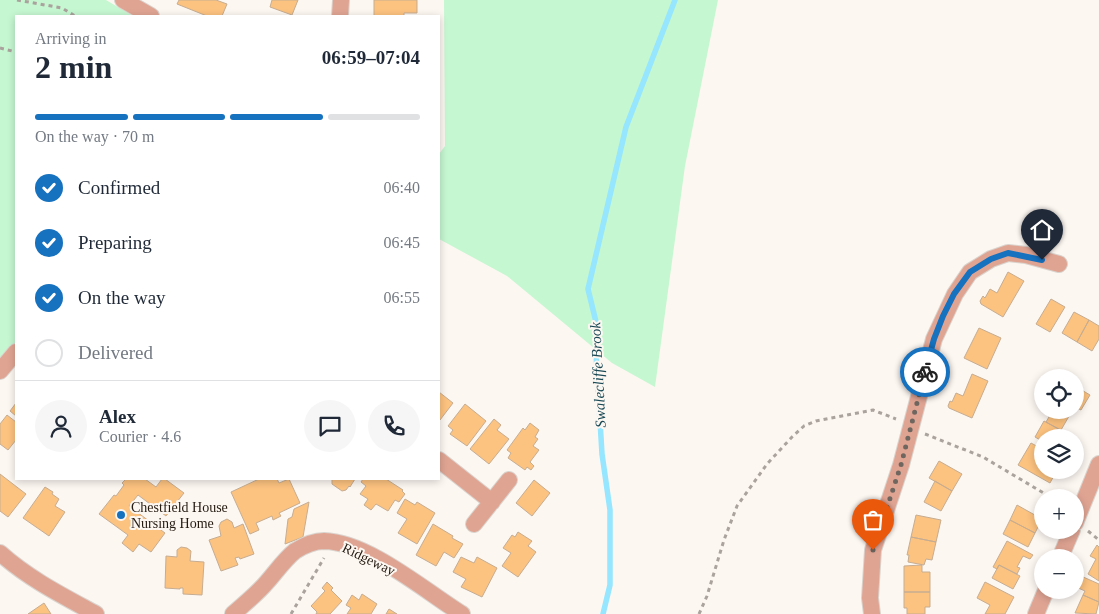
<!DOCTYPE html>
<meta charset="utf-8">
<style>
body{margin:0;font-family:"Times New Roman",serif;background:#f6f6f7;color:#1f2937;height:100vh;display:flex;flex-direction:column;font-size:19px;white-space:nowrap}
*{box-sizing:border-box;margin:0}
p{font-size:16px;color:#747a83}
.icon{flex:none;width:28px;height:28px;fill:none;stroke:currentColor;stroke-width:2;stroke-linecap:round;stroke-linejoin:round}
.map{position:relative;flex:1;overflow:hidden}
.drawer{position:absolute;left:15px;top:15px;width:425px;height:465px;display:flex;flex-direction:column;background:#fff;border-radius:0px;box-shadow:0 2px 8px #0003}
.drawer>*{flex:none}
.tools{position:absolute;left:1034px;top:369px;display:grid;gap:10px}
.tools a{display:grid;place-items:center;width:50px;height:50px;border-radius:50%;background:#fff;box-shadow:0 2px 8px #0003;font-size:25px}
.pin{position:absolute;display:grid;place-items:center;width:42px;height:42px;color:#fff;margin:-51px -21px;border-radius:50% 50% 50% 0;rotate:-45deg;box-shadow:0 0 5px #0007}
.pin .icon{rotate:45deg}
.courier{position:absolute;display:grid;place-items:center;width:50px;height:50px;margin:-25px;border:4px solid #1671be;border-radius:50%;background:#fff;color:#222;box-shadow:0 1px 6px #0007}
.headline em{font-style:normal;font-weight:800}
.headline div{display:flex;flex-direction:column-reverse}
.headline{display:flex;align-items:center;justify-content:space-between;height:85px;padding:0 20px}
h1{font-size:32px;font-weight:800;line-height:38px}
.bar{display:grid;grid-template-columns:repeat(4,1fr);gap:8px 5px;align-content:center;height:60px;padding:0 20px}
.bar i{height:6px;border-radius:4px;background:#e0e1e3}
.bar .active{background:#1671be}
.bar p{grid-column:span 4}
.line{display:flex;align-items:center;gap:12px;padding:0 20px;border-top:1px solid #e0e1e3}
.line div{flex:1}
.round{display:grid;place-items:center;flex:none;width:52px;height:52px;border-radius:26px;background:#f6f6f7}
ol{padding:0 20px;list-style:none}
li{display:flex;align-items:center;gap:15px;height:55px}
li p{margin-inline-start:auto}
li .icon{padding:5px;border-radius:50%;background:#1671be;color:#fff;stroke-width:4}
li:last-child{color:#747a83}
li i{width:28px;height:28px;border:2px solid #e0e1e3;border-radius:50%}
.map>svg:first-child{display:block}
.green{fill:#c5f7d1}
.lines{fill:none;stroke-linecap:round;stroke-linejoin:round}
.stream{stroke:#95e6fe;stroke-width:5.5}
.building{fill:#fcc27f;stroke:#c6ad92}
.minor-casing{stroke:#dad4ce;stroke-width:18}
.path{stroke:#aaa29c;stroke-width:3;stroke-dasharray:4 4;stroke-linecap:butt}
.minor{stroke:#e0a493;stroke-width:16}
.done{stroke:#6f675f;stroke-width:5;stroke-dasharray:0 9}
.route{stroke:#1671be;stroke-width:6}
.poi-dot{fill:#1671be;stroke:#fdf7f2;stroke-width:2}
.labels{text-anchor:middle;stroke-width:4;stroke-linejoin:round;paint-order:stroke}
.poi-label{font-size:14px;fill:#231a10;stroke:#fdf7f2;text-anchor:start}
.street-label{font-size:14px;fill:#231a10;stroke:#fdf7f2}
.water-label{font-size:15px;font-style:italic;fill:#194955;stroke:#fdf7f2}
</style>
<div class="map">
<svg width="1099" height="614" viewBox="0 0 1099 614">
<rect width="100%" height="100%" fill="#fdf7f2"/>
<path class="green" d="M0 0H106L133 16H16V343L0 362Z
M444 0H718L685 166 655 387 612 363 507 276 439 239V154L445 146Z"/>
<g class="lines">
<path class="stream" d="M603 614 610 585V510L602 454 596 354V322L588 289 626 127 675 0"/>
</g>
<path class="building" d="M179 0H216L227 4 222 16H207L177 4Z
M272 0H298L292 15 270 7Z
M374 0H417V13H404V16H374Z
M1008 272 1024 281 1003 317 981 304 980 301 983 296 985 298 990 289 997 293Z
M1051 299 1065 307 1050 332 1036 324Z
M1074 312 1089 320 1077 342 1062 333Z
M1089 320 1099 326V339L1092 351 1077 342Z
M979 328 1001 338 987 369 964 358Z
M972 374 988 381 972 418 949 408 948 406 950 401 952 402 956 393 963 396Z
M1075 386 1090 395 1081 410 1075 407Z
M439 392 453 403 440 420 439 419Z
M16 403V416L10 411Z
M465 404 486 421 467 446 450 434 453 430 448 426Z
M1053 410 1072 411 1061 430 1046 422Z
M7 415 16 422V440L8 450 0 444V424Z
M494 419 501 425 497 430 509 439 489 464 470 449Z
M1044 421 1071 436V438H1042V441L1035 437Z
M530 423 539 430 535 437 538 439 533 446 539 450 530 462 534 466 531 470 527 467 525 470 508 458 511 453 507 450 523 428 525 430Z
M1031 443 1042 449V470H1057L1050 483 1018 465Z
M939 461 962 474 952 491 929 478Z
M0 474 26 494 8 517 0 511Z
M126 479H145L156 487 162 479H165L184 493 166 516 138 495 129 506 165 533 151 552 139 544 133 552 122 543 128 535 99 514 114 495 116 496 124 485 122 483Z
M259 479H277L279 483 289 479 300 503 279 513 281 516 273 520 272 516 256 523 259 530 250 534 231 492Z
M332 479H355L350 487 349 486 346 490 342 491 332 484Z
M363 479H386L403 490 402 491 405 494 399 502 395 500 388 511 376 504 371 510 364 505 368 499 360 494 366 486 361 482Z
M534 480 550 493 532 516 516 503Z
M935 481 952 491 941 511 924 502Z
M45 487 53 492 52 494 59 499 55 506 65 512 49 536 23 518Z
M405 499 415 505 417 502 435 513 417 544 398 533 407 519 397 513Z
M309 502 303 537 285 544 288 519 292 517 294 509Z
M1017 505 1042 519 1035 533 1010 520Z
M916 515 941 520 936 542 911 537Z
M227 519 232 522 234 528 243 524 254 554 240 559 239 557 235 558 238 565 221 571 209 540 221 536 219 526 221 522Z
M1010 520 1035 533 1028 547 1003 534Z
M433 524 453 536 452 538 463 544 454 558 444 552 436 566 416 555Z
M518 532 532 541 528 546 536 552 518 577 502 566 511 553 503 548 512 535 515 537Z
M911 537 936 542 932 560 926 559 924 565 908 562 909 555H907Z
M1007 541 1033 555 1030 559 1023 556 1017 567 1020 568 1017 574 999 565 997 569 993 567Z
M1097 545 1099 547V581L1088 574 1096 559 1090 556Z
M181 547 187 548 191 551 190 561 204 562 202 595 183 594V588H180V589L165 588 166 556 177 557V550Z
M461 557 474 563 477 557 497 568 482 597 461 587 466 579 453 572Z
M922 565V572H930V592H904V566Z
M999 565 1020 576 1013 589 992 578Z
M1081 576 1099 584V602L1083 595 1085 591 1076 587Z
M327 582 333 588 331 590 342 601 330 614H316L317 612 311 606 325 591 322 588Z
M985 582 1014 597 1005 614H985L990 605 977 598Z
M904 592H930V607H925V614H907V608H904Z
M362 594 377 604 371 614H347L351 608 346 605 352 595 359 600Z
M1083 595 1099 602 1096 614 1075 613Z
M44 603 51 614H28Z
M389 609 397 614H386Z"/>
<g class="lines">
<defs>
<path id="minor" d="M123 0 151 16
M340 16 341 0
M0 371 16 352
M439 460 492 502
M1075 523 1099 464
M474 524 509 480
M0 553C29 579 63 596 96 614
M1060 558 1072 530
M233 614C244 604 257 594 267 582 276 572 284 560 295 551 303 546 315 541 324 541 368 542 425 591 462 614
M872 614 870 598 873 550 901 465 934 339 955 294 970 272 991 259 1008 253 1026 255 1059 264
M1036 614 1046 590"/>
</defs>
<use href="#minor" class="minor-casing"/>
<path class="path" d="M17 0 62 8 75 16
M0 48 16 52
M925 434 983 457 1052 498
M1088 531 1099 540
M291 614 324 558
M699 614 707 596 724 540 737 506 767 464 792 437 804 426 816 421 873 410 896 419"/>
<use href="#minor" class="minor"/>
</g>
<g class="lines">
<path class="done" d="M873 550 901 465 925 372"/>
<path class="route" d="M925 372 934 339 943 316 954 294 970 272 991 259 1008 253 1042 260"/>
</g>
<circle class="poi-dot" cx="121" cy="515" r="5"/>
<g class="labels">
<g class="poi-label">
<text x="131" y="512">Chestfield House<tspan x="131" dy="16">Nursing Home</tspan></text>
</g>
<g class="street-label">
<text transform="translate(369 559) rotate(26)" y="5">Ridgeway</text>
</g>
<g class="water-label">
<text transform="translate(598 375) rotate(-93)" y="5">Swalecliffe Brook</text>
</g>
</g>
</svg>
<div class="tools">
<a><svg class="icon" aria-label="locate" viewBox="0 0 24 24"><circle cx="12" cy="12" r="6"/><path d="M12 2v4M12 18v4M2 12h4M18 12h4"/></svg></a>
<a><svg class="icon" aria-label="layers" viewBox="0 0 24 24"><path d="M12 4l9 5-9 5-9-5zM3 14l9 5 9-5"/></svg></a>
<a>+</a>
<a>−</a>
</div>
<div class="pin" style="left:873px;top:550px;background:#ea580c"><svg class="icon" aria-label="bag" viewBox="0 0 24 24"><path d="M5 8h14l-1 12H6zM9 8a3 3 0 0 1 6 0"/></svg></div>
<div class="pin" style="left:1042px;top:260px;background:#1f2937"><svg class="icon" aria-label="home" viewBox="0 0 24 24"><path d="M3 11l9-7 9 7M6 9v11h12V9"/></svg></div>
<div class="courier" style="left:925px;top:372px"><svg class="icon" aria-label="bike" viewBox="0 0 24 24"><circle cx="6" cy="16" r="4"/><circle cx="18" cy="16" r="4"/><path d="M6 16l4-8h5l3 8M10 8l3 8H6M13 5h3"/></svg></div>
<section class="drawer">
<div class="headline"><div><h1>2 min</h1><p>Arriving in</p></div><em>06:59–07:04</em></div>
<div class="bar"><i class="active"></i><i class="active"></i><i class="active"></i><i></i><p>On the way · 70 m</p></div>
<ol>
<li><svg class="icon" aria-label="check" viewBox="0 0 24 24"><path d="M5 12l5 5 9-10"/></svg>Confirmed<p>06:40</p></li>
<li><svg class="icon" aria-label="check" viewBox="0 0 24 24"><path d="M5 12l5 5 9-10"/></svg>Preparing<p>06:45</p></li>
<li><svg class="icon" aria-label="check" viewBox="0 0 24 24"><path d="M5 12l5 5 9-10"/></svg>On the way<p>06:55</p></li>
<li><i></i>Delivered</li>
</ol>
<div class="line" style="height:90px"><a class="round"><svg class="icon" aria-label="person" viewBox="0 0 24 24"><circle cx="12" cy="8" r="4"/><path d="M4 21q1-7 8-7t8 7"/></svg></a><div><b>Alex</b><p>Courier · 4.6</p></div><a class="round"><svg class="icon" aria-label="chat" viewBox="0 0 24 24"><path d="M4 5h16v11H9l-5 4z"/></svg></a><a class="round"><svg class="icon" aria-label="phone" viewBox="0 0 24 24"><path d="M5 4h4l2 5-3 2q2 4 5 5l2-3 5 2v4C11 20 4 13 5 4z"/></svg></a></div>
</section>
</div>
